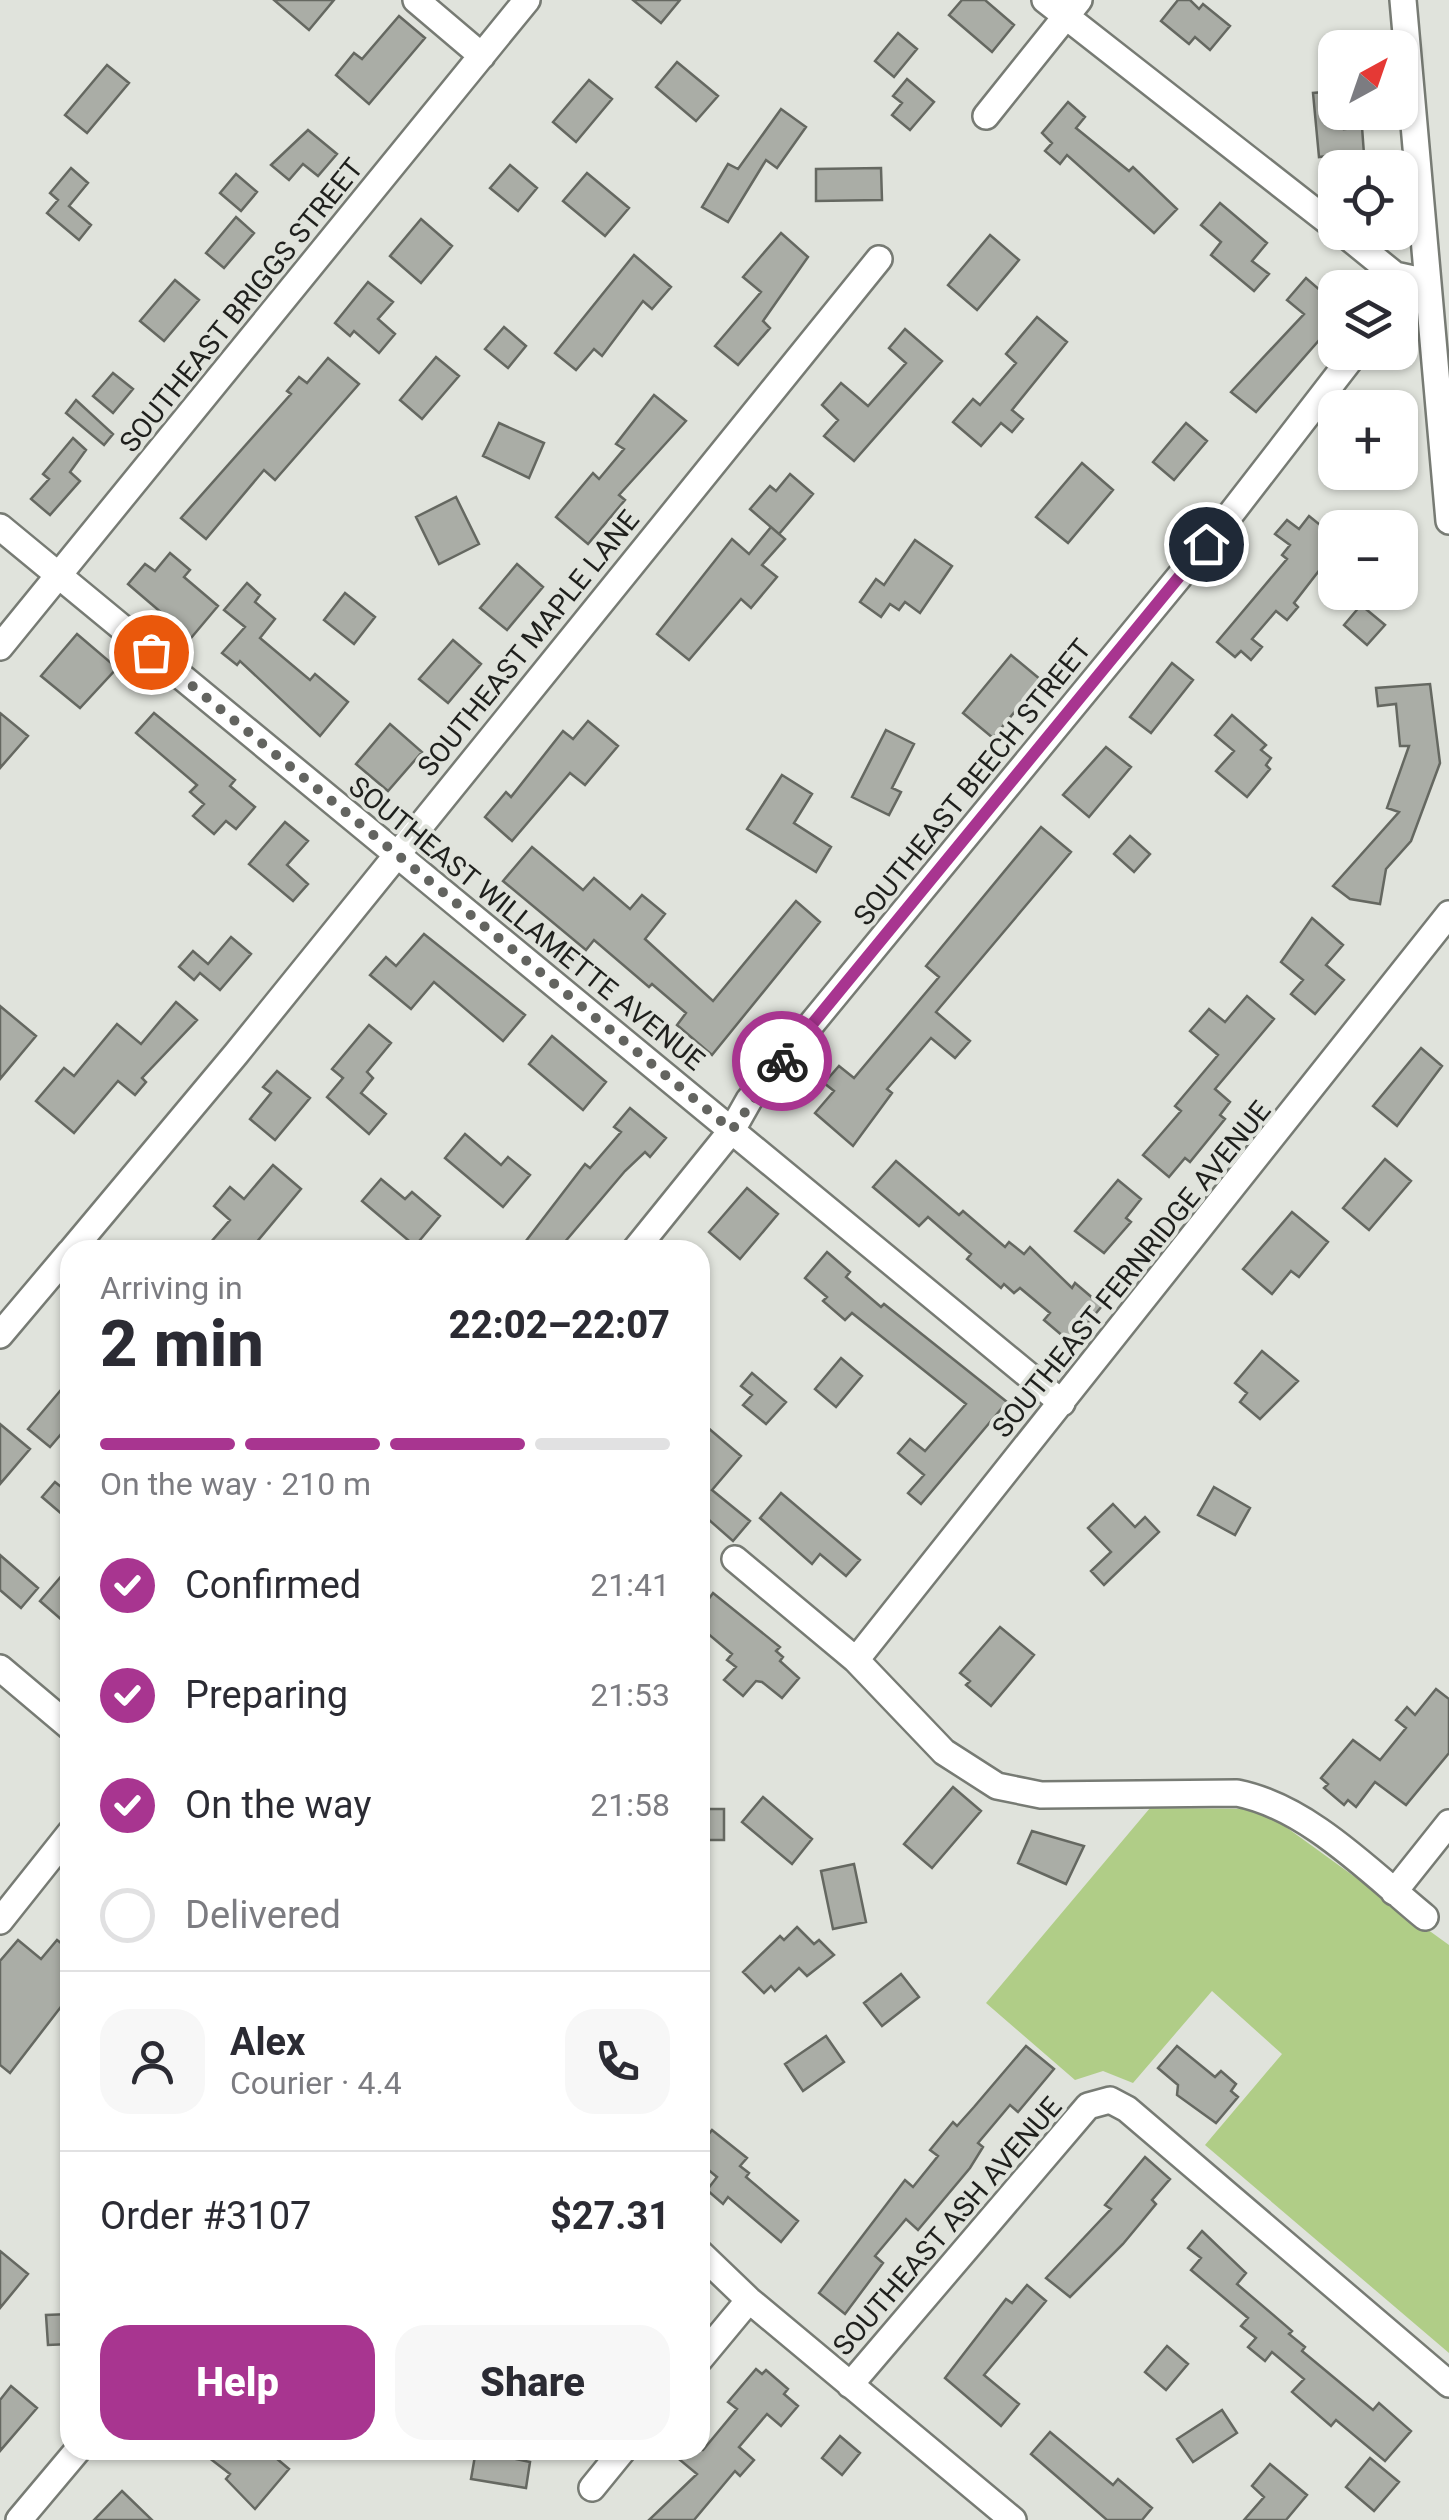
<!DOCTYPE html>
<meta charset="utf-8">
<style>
body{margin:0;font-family:Roboto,sans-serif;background:#f7f7f7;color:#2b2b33;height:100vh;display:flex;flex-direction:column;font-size:38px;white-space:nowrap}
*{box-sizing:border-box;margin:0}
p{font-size:32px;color:#7c7c81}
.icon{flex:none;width:55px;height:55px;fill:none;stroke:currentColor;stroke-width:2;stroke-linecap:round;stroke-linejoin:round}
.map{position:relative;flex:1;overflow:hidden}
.drawer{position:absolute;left:60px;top:1240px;width:650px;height:1220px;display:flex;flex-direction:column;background:#fff;border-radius:30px;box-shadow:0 2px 8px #0004}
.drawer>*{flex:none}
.needle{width:65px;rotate:40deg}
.buttons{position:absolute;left:1318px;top:30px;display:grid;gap:20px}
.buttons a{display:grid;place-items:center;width:100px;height:100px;border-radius:20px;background:#fff;box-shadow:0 2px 8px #0004;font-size:50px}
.pin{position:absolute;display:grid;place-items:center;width:85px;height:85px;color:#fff;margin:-42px;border:5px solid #fff;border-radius:50%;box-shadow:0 2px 10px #0007}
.courier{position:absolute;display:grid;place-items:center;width:100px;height:100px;margin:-50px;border:8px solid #a83590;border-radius:50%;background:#fff;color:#222;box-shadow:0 2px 12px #0007}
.overview em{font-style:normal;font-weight:800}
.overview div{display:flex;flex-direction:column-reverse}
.overview{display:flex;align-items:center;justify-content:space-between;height:170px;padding:0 40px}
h1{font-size:65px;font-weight:800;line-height:75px}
.bar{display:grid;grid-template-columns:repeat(4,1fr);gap:15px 10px;align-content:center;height:120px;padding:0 40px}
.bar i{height:12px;border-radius:8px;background:#e1e1e2}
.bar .active{background:#a83590}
.bar p{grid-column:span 4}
.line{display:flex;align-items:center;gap:25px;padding:0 40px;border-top:2px solid #e1e1e2}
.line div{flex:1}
.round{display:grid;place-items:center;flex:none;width:105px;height:105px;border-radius:30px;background:#f7f7f7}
ol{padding:0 40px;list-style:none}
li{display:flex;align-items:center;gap:30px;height:110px}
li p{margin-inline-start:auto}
li .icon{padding:10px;border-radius:50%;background:#a83590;color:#fff;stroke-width:4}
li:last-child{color:#7c7c81}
li i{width:55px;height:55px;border:5px solid #e1e1e2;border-radius:50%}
.cta{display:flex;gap:20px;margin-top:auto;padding:20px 40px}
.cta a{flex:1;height:115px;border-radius:30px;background:#a83590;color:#fff;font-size:40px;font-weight:800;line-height:115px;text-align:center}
.cta a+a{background:#f7f7f7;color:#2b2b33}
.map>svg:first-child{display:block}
.green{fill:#b0cd87}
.building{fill:#aaada6;stroke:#656861;stroke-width:2.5}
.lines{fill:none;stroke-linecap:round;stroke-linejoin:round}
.minor-casing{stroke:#777b74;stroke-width:30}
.minor{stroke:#fff;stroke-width:25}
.done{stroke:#636460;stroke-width:10;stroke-dasharray:0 18}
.route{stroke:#a83590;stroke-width:12}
.labels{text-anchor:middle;stroke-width:8;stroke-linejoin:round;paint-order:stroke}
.street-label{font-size:28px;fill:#1f201d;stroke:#e0e3dc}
</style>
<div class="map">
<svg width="1449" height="2520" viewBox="0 0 1449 2520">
<rect width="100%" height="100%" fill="#e0e3dc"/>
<path class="green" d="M1150 1808 1261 1809 1449 1945V2353L1205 2145 1282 2054 1212 1991 1133 2083 1103 2071 1075 2080 986 2003Z"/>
<path class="building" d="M274 0H334L309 30Z
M633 0H680L661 23Z
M962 0H985L1014 25 992 52 949 15Z
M1178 0H1190L1199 9 1203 4 1230 26 1210 50 1195 37 1189 44 1161 21Z
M399 16 425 38 369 104 336 75 354 53 362 59Z
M898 33 917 49 894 77 875 61Z
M677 62 718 96 696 121 656 87Z
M107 65 129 83 87 133 65 115Z
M907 79 934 102 910 130 892 115 902 103 893 96Z
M589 80 612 99 576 142 553 122Z
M1335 91V112H1342L1344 129 1362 127 1365 168H1337L1336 155 1319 157 1313 93Z
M1068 102 1085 117 1076 128 1129 171 1133 167 1177 209 1154 233 1067 155 1060 164 1045 151 1052 143 1042 133Z
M781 109 806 127 777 168 766 160 728 222 702 207 728 164 738 169Z
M308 130 337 154 318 176 303 164 289 180 271 165Z
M510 165 537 188 518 211 490 188Z
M71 168 88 183 69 206 91 225 79 240 47 213 58 200 50 193Z
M881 168 882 200 816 201V169Z
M587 173 629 208 605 236 563 201Z
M236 174 257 192 241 211 220 193Z
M1220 203 1267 243 1252 261 1269 274 1254 291 1211 255 1221 242 1201 225Z
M236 217 254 233 224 268 206 253Z
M421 219 452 246 421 283 390 256Z
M781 233 808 257 763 321 770 328 738 365 715 346 761 292 743 277Z
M990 235 1019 260 977 310 948 285Z
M634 255 671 287 652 309 643 301 602 356 594 349 576 370 555 353Z
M1335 277V322L1256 412 1231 392 1304 314 1287 300 1306 278 1322 292Z
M175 280 199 300 164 341 140 321Z
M368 282 393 302 378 319 395 334 379 353 354 331 350 336 335 323Z
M1037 317 1067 342 1012 410 1023 419 1012 432 1001 423 981 446 953 422 973 399 980 405 1016 363 1006 354Z
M504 327 526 346 508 368 485 349Z
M905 329 942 361 854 461 824 436 838 420 822 405 841 383 868 406 906 363 889 348Z
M436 357 459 376 422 419 400 400Z
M328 358 359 384 275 480 264 470 206 539 181 518 291 394 287 391 299 377 307 383Z
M113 373 133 389 113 413 93 396Z
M654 395 686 421 619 495 625 500 588 544 556 517 593 473 599 479 624 449 616 444Z
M76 400 113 434 104 445 66 413Z
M499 423 544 443 529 478 483 456Z
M1186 423 1207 441 1174 480 1153 462Z
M73 438 86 450 70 472 80 481 50 515 31 499 49 479 43 474Z
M1082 463 1113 490 1068 543 1036 517Z
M790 474 813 494 779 534 750 509 770 486 776 491Z
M456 497 479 544 439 564 416 517Z
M1309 516 1335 537V550L1294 603 1298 607 1287 620 1276 611 1252 639 1262 647 1251 660 1241 651 1235 657 1217 642 1287 559 1282 555 1290 545 1275 534 1287 520 1299 529Z
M771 527 785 539 762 565 777 577 751 608 741 599 689 660 657 634 732 539 749 554Z
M915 540 952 566 920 613 905 602 899 610 890 604 881 617 860 602 876 579 884 585Z
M170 553 190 570 184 577 218 606 191 638 128 584 145 564 155 571Z
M517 564 543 587 507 630 480 608Z
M247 583 260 595 255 602 275 619 260 638 310 680 315 674 348 702 320 736 240 661 237 665 222 653 245 627 224 610Z
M345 593 375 617 354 644 324 620Z
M1361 605 1385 625 1367 645 1344 625Z
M77 634 117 668 80 708 41 676Z
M453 640 481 664 448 703 419 679Z
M1011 655 1041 680 993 738 963 713Z
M1172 663 1193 680 1151 733 1130 717Z
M1430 684 1440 763 1411 841 1386 869 1380 904 1350 899 1333 886 1399 812 1387 808 1409 746H1400L1396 704 1378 706 1376 688Z
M0 713 28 736 0 768Z
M154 713 235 780 230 786 255 807 236 829 226 821 214 834 193 816 204 804 190 792 197 785 136 733Z
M1232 715 1266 745 1261 750 1271 758 1266 765 1270 769 1247 797 1216 771 1234 751 1215 735Z
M588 721 618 746 585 785 570 773 512 841 485 817 506 792 511 797 563 731 573 739Z
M390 724 422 752 388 791 356 764Z
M886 730 914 744 892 788 901 792 889 815 852 797Z
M1106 747 1131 767 1089 817 1063 795Z
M782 775 812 794 794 823 831 847 816 872 747 829Z
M285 822 308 841 287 865 308 884 293 901 249 864Z
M1041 827 1071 852 936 1012 970 1041 955 1058 931 1038 887 1089 892 1093 853 1146 815 1113 834 1091 824 1083 839 1066 854 1078 939 977 926 966Z
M1130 836 1150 854 1134 872 1114 854Z
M532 847 583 890 594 878 630 909 642 895 665 914 645 939 713 1001 796 901 820 922 712 1055 677 1025 686 1013 652 984 649 987 594 940 586 950 503 881Z
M1312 918 1343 945 1326 965 1344 980 1315 1014 1291 994 1303 980 1281 962Z
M424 934 525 1015 503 1041 434 982 411 1009 370 975 386 957 396 966Z
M231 937 251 954 220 990 200 973 194 980 179 967 193 951 208 964Z
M1247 996 1274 1019 1215 1089 1230 1102 1220 1115 1225 1119 1190 1162 1185 1158 1169 1177 1143 1155 1181 1111 1175 1106 1218 1055 1190 1031 1209 1009 1225 1022Z
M176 1002 197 1020 142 1078 146 1082 135 1095 118 1081 74 1133 36 1101 64 1068 74 1076 117 1024 141 1044Z
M0 1006 36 1036 0 1079Z
M369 1025 391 1043 367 1072 373 1078 361 1093 386 1114 369 1134 327 1097 343 1078 332 1069Z
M552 1036 606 1082 583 1110 529 1064Z
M1421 1048 1442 1066 1397 1126 1373 1106Z
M277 1071 310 1098 275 1140 250 1119 271 1093 263 1087Z
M630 1108 666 1138 650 1157 645 1152 625 1171 558 1250H519L585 1164 590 1168 621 1132 614 1127Z
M465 1134 501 1165 508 1157 530 1175 503 1207 445 1158Z
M1385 1159 1411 1181 1369 1230 1343 1208Z
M896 1161 959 1215 963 1211 1005 1247 1009 1242 1024 1254 1030 1247 1072 1288 1075 1283 1102 1306 1071 1343 1044 1320 1050 1313 1020 1288 1014 1293 1004 1284 1001 1288 967 1259 971 1254 928 1217 919 1226 873 1187Z
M273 1165 301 1189 250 1250H204L230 1220 214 1206 230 1187 244 1199Z
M381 1179 405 1199 412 1192 440 1216 415 1246 362 1201Z
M1118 1180 1141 1199 1126 1218 1131 1222 1104 1253 1075 1231Z
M747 1188 778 1214 740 1259 709 1232Z
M1292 1212 1328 1242 1299 1277 1291 1271 1272 1294 1243 1269Z
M827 1252 850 1272 846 1277 881 1307 884 1304 1007 1402 921 1504 908 1493 924 1475 898 1453 910 1439 925 1451 966 1404 852 1313 845 1320 823 1301 827 1297 805 1278Z
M1262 1351 1298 1381 1260 1419 1240 1402 1247 1393 1235 1383Z
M841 1358 862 1376 836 1407 815 1389Z
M752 1373 786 1402 766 1424 743 1405 752 1395 741 1386Z
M60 1391 70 1400V1439L62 1433 50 1447 28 1429Z
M700 1421 741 1456 712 1490 750 1521 733 1541 700 1512Z
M0 1424 30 1449 0 1484Z
M55 1482 70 1494V1521L42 1497Z
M1214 1487 1250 1508 1235 1535 1198 1515Z
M781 1493 860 1560 846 1576 820 1554 812 1564 760 1518Z
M1113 1504 1135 1527 1145 1517 1159 1532 1104 1585 1091 1571 1111 1552 1088 1528Z
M0 1555 38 1588 21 1608 0 1590Z
M70 1566V1627L40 1601Z
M713 1593 780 1647 776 1651 783 1657 780 1661 799 1678 782 1698 762 1682 756 1681 743 1696 724 1680 736 1667 727 1660 732 1654 700 1627V1594L708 1600Z
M1000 1627 1034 1655 991 1706 966 1685 970 1681 960 1673Z
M1436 1689 1449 1699V1753L1406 1805 1375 1782 1356 1807 1348 1800 1344 1805 1324 1788 1328 1784 1321 1778 1353 1740 1380 1760 1406 1728 1396 1720 1407 1707 1415 1715Z
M953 1787 981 1811 932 1868 904 1844Z
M763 1797 812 1839 792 1864 742 1822Z
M700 1809H724V1840H700Z
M1032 1831 1084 1846 1066 1884 1018 1863Z
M854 1864 866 1922 833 1929 821 1871Z
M797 1927 814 1944 819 1940 834 1955 807 1976 799 1968 775 1991 771 1986 764 1993 743 1972 780 1936 784 1940Z
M18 1940 41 1959 57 1940 70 1950V1995L10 2073 0 2065V1961Z
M901 1974 919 1997 882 2026 864 2003Z
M826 2036 844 2062 803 2091 785 2064Z
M1026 2046 1054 2069 1018 2112 1010 2105 978 2143 983 2147 970 2168 918 2230 906 2219 875 2256 883 2263 845 2314 819 2293 905 2180 913 2187 938 2156 930 2150 953 2122 957 2126 974 2107Z
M1177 2046 1215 2077 1221 2071 1236 2084 1231 2091 1238 2097 1216 2123 1177 2095 1178 2085 1158 2068Z
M712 2130 747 2158 740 2166 749 2173 746 2177 798 2221 781 2242 728 2197 723 2204 707 2190 717 2177 700 2163V2145Z
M1145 2157 1170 2179 1152 2200 1156 2204 1123 2244 1070 2297 1046 2278 1111 2209 1105 2205Z
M1202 2231 1246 2273 1237 2284 1292 2331 1289 2334 1305 2347 1302 2351 1373 2410 1379 2403 1411 2431 1385 2461 1336 2420 1331 2426 1292 2392 1304 2379 1272 2352 1265 2361 1248 2347 1256 2338 1241 2326 1248 2318 1191 2270 1201 2258 1188 2248Z
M0 2251 28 2274 0 2308Z
M1027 2285 1046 2301 984 2375 1019 2404 1001 2426 945 2378 1006 2299 1012 2303Z
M70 2314V2344L48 2345 46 2315Z
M1167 2346 1188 2364 1166 2390 1145 2372Z
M756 2369 762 2374 766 2370 788 2389 784 2394 798 2406 781 2426 767 2414 739 2447 754 2460 740 2476 735 2471 694 2520H649L697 2474 668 2450H703L737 2409 728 2402Z
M11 2386 37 2408 0 2451V2400Z
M1222 2410 1237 2433 1193 2462 1177 2439Z
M1050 2432 1113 2485 1118 2479 1152 2508 1142 2520H1107L1031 2454Z
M840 2436 860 2453 842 2475 822 2458Z
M199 2450H283L276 2458 289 2469 255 2509 226 2479 230 2474Z
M476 2450H517L516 2459 530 2462 526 2488 471 2479Z
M1370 2458 1399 2482 1374 2511 1346 2487Z
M1270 2464 1307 2495 1286 2520H1244L1264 2497 1252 2486Z
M122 2491 152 2520H94Z"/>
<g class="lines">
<defs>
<path id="minor" d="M416 0 482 56
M1045 0 1335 227
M1403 0 1449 521
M986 116 1079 0
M1342 232 1395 275 1427 282
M0 527 1062 1403
M0 647 527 0
M72 1250 236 1054 879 259
M635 1250 732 1130 749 1100 1230 515 1356 352
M0 1335 70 1252
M735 1559 856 1660 944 1752 997 1786 1041 1795 1237 1793C1308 1807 1370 1872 1425 1917
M856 1660 1449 914
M0 1668 70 1727
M1394 1892 1449 1823
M0 1921 70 1833
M700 2253 749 2300 1013 2520
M700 2359 749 2300
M850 2385 1088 2106 1110 2100 1127 2109 1449 2384
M592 2488 623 2450
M19 2520 77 2451"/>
</defs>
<use href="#minor" class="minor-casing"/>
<use href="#minor" class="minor"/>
</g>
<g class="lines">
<path class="done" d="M151 652 732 1130 782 1061"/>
<path class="route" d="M782 1061 1206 544"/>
</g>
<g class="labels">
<g class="street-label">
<text transform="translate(241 305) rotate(-51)" y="10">SOUTHEAST BRIGGS STREET</text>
<text transform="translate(528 643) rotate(-51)" y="10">SOUTHEAST MAPLE LANE</text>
<text transform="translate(972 782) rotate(-51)" y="10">SOUTHEAST BEECH STREET</text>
<text transform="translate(527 923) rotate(39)" y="10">SOUTHEAST WILLAMETTE AVENUE</text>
<text transform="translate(1131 1269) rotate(-51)" y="10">SOUTHEAST FERNRIDGE AVENUE</text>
<text transform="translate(947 2226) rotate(-49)" y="10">SOUTHEAST ASH AVENUE</text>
</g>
</g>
</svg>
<div class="buttons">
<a><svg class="needle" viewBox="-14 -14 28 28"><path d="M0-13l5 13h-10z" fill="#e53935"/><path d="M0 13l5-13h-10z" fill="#7c7c81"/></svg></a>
<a><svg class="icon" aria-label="locate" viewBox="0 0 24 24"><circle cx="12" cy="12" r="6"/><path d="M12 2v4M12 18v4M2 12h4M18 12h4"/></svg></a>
<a><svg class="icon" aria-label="layers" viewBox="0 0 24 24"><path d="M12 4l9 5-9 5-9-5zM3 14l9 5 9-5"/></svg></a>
<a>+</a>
<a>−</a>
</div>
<div class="pin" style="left:151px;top:652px;background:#ea580c"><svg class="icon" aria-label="bag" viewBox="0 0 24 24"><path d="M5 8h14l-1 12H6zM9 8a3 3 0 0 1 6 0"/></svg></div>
<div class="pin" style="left:1206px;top:544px;background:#1f2937"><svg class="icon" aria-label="home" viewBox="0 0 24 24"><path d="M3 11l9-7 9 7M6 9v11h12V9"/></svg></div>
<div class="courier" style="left:782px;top:1061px"><svg class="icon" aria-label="bike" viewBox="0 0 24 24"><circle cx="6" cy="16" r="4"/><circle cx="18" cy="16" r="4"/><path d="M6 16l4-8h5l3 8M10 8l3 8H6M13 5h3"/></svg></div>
<section class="drawer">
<div class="overview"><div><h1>2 min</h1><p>Arriving in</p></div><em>22:02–22:07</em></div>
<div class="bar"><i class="active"></i><i class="active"></i><i class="active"></i><i></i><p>On the way · 210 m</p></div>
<ol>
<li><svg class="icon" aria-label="check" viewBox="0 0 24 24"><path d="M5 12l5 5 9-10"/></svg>Confirmed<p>21:41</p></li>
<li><svg class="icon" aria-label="check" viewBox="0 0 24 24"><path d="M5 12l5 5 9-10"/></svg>Preparing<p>21:53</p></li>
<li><svg class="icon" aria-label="check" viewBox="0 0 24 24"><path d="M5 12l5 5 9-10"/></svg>On the way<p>21:58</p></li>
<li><i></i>Delivered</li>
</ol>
<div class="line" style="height:180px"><a class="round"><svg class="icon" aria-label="person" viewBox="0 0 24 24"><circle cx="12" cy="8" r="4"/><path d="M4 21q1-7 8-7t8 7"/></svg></a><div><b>Alex</b><p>Courier · 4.4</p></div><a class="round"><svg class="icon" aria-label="phone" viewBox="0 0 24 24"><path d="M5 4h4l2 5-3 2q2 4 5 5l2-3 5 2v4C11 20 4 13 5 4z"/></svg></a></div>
<div class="line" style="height:130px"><div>Order #3107</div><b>$27.31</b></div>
<div class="cta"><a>Help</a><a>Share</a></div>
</section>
</div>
